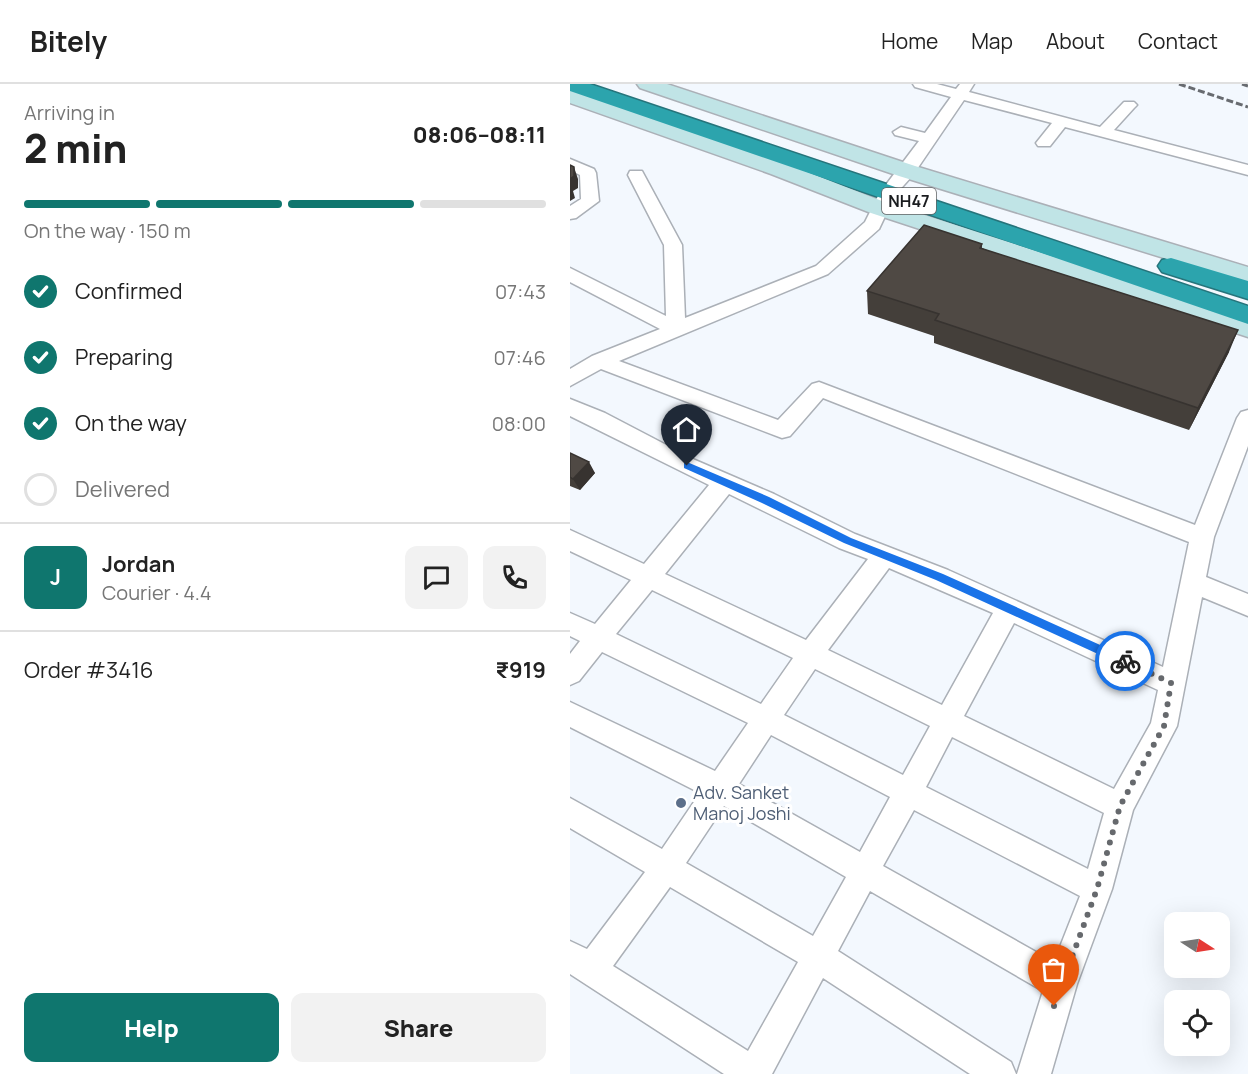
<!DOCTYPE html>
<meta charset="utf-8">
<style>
body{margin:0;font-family:Manrope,sans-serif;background:#f2f2f2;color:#222;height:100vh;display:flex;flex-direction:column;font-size:22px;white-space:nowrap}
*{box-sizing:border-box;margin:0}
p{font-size:20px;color:#767676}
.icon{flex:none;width:33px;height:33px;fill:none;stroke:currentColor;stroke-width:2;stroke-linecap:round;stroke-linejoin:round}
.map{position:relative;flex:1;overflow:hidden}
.side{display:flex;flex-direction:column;background:#fff;width:570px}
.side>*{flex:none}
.needle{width:39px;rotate:102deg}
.controls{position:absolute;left:594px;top:828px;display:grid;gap:12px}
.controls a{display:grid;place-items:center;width:66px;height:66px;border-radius:12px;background:#fff;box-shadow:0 6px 24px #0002;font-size:30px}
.pin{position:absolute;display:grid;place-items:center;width:51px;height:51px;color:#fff;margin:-62px -26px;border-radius:50% 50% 50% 0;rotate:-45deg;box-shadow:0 0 6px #0007}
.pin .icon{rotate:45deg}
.courier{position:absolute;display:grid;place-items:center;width:60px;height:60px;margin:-30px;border:4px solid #1a73e8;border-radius:50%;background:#fff;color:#222;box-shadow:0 2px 8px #0007}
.head em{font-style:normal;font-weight:800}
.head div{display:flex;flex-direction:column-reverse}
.head{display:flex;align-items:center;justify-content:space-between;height:102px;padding:0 24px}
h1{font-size:39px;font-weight:800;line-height:45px}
.bar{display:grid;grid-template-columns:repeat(4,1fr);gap:9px 6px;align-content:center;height:72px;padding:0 24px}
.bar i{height:8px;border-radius:4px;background:#e0e0e0}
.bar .selected{background:#0f766e}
.bar p{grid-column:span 4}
.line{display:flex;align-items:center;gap:15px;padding:0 24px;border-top:2px solid #e0e0e0}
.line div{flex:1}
.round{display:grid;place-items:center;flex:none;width:63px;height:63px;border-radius:12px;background:#f2f2f2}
ol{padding:0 24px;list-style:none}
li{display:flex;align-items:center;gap:18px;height:66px}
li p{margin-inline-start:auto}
li .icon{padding:6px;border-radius:50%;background:#0f766e;color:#fff;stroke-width:4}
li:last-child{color:#767676}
li i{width:33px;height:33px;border:3px solid #e0e0e0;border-radius:50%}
.primary-button{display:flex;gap:12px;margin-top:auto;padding:12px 24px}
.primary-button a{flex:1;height:69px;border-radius:12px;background:#0f766e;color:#fff;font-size:24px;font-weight:800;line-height:69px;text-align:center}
.primary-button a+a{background:#f2f2f2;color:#222}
header{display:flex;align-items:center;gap:36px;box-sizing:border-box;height:84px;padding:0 30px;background:#fff;border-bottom:2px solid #e0e0e0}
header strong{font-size:28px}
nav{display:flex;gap:33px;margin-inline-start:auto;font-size:21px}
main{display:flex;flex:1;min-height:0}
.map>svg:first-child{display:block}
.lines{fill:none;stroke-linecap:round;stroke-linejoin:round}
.street-casing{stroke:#abb0b7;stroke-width:3}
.secondary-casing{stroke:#abb0b7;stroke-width:3}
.highway-casing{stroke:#26747b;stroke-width:3}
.street{fill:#fff;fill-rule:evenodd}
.secondary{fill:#c0e4e6;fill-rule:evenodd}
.highway{fill:#2ca4ad;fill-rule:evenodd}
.rail{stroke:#686b70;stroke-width:3;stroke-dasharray:7 3;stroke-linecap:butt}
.wall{fill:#443f3a}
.shaded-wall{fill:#373330}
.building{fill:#4f4944;stroke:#373330;stroke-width:1.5}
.route{fill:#1a73e8}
.done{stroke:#66696d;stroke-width:6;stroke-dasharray:0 10.8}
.service-dot{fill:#5c6f8a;stroke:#fff;stroke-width:2}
.labels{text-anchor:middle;stroke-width:6;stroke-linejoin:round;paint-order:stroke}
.shield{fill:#fff;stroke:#5f6062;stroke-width:1.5}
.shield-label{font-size:16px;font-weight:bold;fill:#1a1c1f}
.service-label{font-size:18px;fill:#4e5e75;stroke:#fff;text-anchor:start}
</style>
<header>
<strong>Bitely</strong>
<nav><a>Home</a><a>Map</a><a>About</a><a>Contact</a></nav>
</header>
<main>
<section class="side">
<div class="head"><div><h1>2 min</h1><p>Arriving in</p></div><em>08:06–08:11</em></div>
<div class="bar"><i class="selected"></i><i class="selected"></i><i class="selected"></i><i></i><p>On the way · 150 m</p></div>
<ol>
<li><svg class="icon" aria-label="check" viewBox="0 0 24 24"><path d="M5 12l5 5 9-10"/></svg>Confirmed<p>07:43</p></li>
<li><svg class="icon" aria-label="check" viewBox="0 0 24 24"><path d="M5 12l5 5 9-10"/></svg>Preparing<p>07:46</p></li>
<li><svg class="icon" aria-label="check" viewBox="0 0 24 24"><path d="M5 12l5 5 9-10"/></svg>On the way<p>08:00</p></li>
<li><i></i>Delivered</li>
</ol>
<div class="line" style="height:108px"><b class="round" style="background:#0f766e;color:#fff">J</b><div><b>Jordan</b><p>Courier · 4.4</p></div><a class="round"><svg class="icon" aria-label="chat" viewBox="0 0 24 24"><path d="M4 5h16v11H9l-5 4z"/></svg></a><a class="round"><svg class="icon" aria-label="phone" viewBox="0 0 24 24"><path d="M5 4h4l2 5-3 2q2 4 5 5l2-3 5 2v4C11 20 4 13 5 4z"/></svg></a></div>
<div class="line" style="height:78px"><div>Order #3416</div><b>₹919</b></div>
<div class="primary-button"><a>Help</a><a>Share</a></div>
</section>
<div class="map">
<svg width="678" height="990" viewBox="0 0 678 990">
<rect width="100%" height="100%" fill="#f3f8fe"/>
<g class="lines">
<defs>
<path id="street" d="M343 0H367L386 5 390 0H404L399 8 530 43 554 18H564L567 21 564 24 544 46 678 81V91L495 43 480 62H468L466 59 482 39 394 16 343 91 325 111 309 145 258 190 49 277 208 336 242 300 249 298 625 441 667 334 671 328 678 326V362L644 453 636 493 678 510V532L632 513 607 642 563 726 542 805 507 900 481 990H447L473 907 300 807 268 867 441 978 446 990H400L253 894 202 990H154L0 890V857L17 865 75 788 0 744V714L92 765 130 709 0 643V618L145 687 178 639 32 568 9 597 0 601V570L10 557 0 552V529L25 540 61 496 0 467V446L74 480 139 401 0 332V315L35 329 125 376 204 410 285 450 378 486 593 583 619 458 253 314 220 352 212 354 31 285 0 302V285L22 272 90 245 0 198V184L96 232 94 161 58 91 60 87H72L112 161 115 234 246 182 295 138 309 110 349 57 325 51 323 48 331 43 355 49 381 13 345 3ZM159 410 269 464 298 475 236 556 95 490ZM319 484 423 529 372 621 258 566ZM82 506 223 574 191 620 46 550ZM444 539 588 606 581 639 544 705 394 632ZM245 585 360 642 333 691 214 631ZM201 651 320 713 290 768 169 700ZM382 653 534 729 518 785 356 703ZM154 722 276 793 243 852 116 779ZM344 726 510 812 484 878 313 782ZM100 803 228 878 178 967 43 882Z
M0 75 24 85 26 89 29 117 6 134 0 135V122L11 115 10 91 0 86Z"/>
<path id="secondary" d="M67 0H97L345 82 678 183V200L329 92 70 4Z
M0 6 217 80 317 119 678 235V253L301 129 201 90 0 19Z"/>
<path id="highway" d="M0 0H20L678 222V240L0 7Z
M601 174 678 197V215L592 188 588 182 592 176Z"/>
</defs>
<use href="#street" class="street-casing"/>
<use href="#secondary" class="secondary-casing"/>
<use href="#highway" class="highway-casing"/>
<use href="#street" class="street"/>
<use href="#secondary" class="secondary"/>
<use href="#highway" class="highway"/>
<path class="rail" d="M609 0 678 23
M672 0 678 2"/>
</g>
<path class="wall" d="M412 160V164L659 268 619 346 364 259V252L298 230 297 207Z
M0 369 25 389 10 406 0 402Z"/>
<path class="shaded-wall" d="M4 83 8 95V104L3 107 5 114 0 117V95Z
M668 246 659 268 619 346 628 324Z
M19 378 25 389 10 406 3 395Z"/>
<path class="building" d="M0 81 4 83V92L0 95Z
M354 141 412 160 410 164 668 246 628 324 365 236 369 230 297 207Z
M0 369 19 378 3 395 0 393Z"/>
<path class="route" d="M117 378 199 413 281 454 373 490 559 574 561 577 559 581H552L366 496 274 459 192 419 114 384V379Z"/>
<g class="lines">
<path class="done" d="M484 922 527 805 550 722 594 642 601 599 555 577"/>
</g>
<circle class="service-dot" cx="111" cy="719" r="6"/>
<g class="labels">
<rect class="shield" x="312" y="104" width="54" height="26" rx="4.5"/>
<g class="shield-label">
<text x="339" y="123">NH47</text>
</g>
<g class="service-label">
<text x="123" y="715">Adv. Sanket<tspan x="123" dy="21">Manoj Joshi</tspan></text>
</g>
</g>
</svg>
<div class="controls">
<a><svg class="needle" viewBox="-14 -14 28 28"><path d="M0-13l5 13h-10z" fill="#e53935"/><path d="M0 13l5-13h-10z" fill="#767676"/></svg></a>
<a><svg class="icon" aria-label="locate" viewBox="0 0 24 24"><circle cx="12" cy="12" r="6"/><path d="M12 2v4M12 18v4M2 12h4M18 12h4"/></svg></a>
</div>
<div class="pin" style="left:484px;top:922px;background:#ea580c"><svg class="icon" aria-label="bag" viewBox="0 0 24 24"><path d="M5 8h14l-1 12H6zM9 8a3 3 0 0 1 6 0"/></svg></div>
<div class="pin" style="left:117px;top:382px;background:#1f2937"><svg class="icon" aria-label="home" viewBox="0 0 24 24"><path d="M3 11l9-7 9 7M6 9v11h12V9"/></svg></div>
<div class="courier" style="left:555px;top:577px"><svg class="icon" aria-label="bike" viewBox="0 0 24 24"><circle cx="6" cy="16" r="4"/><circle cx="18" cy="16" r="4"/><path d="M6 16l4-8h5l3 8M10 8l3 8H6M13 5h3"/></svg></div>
</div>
</main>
